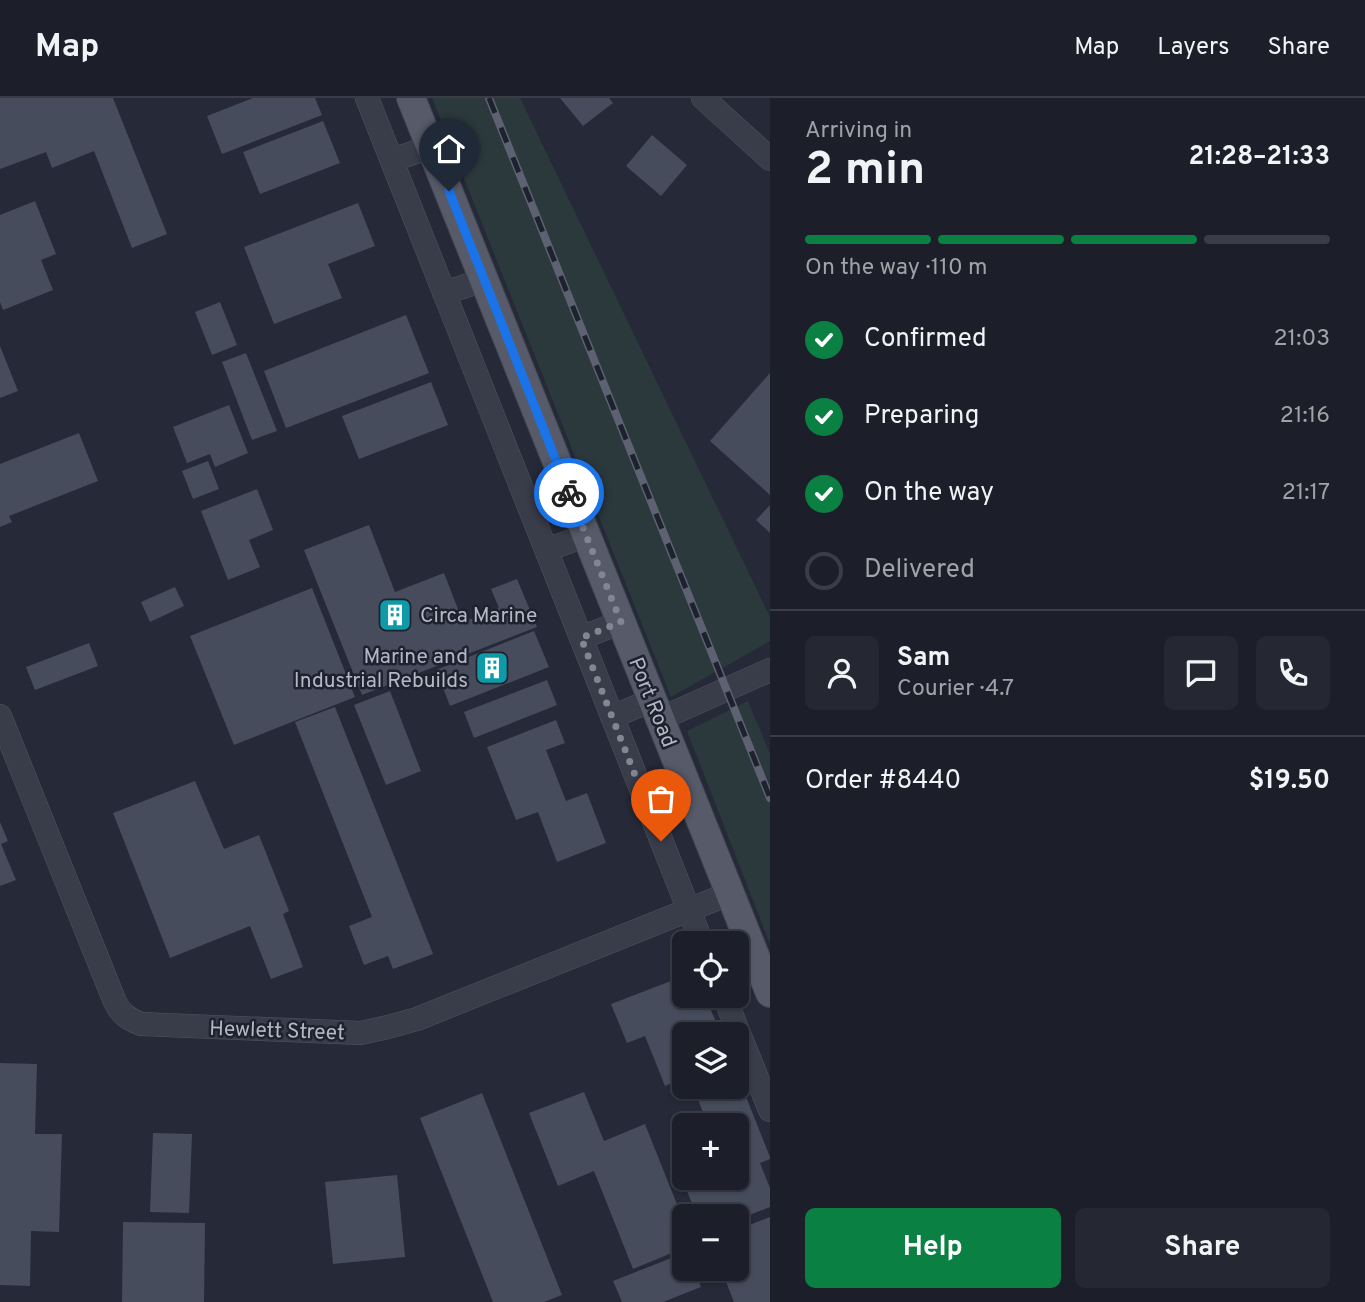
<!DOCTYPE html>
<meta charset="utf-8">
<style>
body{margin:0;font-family:Overpass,sans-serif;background:#252732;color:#f1f3f6;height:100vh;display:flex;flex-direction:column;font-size:26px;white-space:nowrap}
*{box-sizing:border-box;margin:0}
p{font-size:23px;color:#a0a2a8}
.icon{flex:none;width:38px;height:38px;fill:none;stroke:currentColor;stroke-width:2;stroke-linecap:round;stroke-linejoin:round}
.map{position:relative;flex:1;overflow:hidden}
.side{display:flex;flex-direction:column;background:#1c1f2a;width:595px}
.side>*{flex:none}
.controls{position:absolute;left:672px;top:833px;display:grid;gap:14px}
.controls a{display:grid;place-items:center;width:77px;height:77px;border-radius:10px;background:#1c1f2a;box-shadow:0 2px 5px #0004,0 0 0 2px #3a3d47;font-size:35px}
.pin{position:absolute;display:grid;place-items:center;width:60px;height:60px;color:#fff;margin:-72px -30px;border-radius:50% 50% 50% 0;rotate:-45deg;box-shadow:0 0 7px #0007}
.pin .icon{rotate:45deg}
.courier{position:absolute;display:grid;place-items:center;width:70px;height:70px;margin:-35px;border:5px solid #1a73e8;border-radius:50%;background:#fff;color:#222;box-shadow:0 2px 9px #0007}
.headline em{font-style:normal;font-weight:700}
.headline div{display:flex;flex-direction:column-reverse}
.headline{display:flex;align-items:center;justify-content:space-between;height:119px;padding:0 35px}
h1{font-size:46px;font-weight:700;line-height:52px}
.bar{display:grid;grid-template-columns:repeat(4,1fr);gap:10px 7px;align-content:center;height:84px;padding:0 35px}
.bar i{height:9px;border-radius:5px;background:#3a3d47}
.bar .on{background:#0b8043}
.bar p{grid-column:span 4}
.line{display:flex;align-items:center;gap:18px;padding:0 35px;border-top:2px solid #3a3d47}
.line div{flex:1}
.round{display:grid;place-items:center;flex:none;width:74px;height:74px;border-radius:10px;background:#252732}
ol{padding:0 35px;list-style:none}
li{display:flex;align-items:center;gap:21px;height:77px}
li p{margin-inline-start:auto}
li .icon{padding:7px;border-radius:50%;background:#0b8043;color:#fff;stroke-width:4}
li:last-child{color:#a0a2a8}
li i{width:38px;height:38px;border:4px solid #3a3d47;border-radius:50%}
.button{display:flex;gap:14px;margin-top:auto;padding:14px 35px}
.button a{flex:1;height:80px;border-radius:10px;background:#0b8043;color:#fff;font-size:28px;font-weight:700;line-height:80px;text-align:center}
.button a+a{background:#252732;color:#f1f3f6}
header{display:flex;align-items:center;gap:42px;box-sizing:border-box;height:98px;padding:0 35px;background:#1c1f2a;border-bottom:2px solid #3a3d47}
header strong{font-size:33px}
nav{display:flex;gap:38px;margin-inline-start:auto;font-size:24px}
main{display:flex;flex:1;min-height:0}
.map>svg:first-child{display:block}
.green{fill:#2b393d}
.building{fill:#474c5d}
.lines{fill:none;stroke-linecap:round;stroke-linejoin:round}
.minor-casing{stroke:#515461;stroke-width:24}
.major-casing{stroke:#424552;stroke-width:30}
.minor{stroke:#393c49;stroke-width:23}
.major{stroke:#575b69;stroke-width:28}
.rail-casing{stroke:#5d6171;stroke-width:8}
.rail{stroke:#1e212e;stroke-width:5;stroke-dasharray:16;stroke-linecap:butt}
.done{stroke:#828594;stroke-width:7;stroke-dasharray:0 12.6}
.route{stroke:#1a73e8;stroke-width:9}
.labels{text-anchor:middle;stroke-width:5;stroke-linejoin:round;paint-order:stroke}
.poi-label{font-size:21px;fill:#b4b7c5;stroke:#1e212e;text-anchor:start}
.street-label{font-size:21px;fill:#b4b7c5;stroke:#1e212e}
</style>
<header>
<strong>Map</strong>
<nav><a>Map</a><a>Layers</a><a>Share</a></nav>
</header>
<main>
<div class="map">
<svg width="770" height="1204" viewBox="0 0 770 1204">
<rect width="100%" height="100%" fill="#252938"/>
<path class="green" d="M432 0H520L770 519V543L671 599Z
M748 603 770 656V846L687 633Z"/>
<path class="building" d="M0 0H113L167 136 132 150 94 53 52 70 46 54 0 71Z
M253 0H315L322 17 222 56 207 18Z
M560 0H609L613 5 583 28Z
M323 23 340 65 260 96 243 54Z
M652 37 687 67 661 98 626 68Z
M35 103 56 156 41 162 53 192 3 212 0 204V117Z
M358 105 375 148 328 166 342 200 274 226 244 149Z
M220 204 237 247 212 257 195 214Z
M406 217 429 275 286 330 264 273Z
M0 248 18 293 0 300Z
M246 255 277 333 252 342 222 264Z
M770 275V397L710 343Z
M431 284 448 327 359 361 342 318Z
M229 307 248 355 215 369 210 356 187 365 173 329Z
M79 335 98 383 9 418 12 424 0 429V366Z
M208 363 219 391 193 401 182 373Z
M257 391 273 432 249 442 260 469 228 482 201 413Z
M770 407V435L756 422Z
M369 427 395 494 444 475 463 524 499 510 491 491 517 481 537 529 362 597 304 452Z
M175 489 184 508 150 524 141 504Z
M312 490 355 599 234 647 190 538Z
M534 533 549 569 450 608 436 572Z
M89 545 98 568 35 592 26 569Z
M547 582 557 607 474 640 464 614Z
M390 593 421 673 386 687 354 607Z
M335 609 433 856 393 871 388 858 364 867 349 828 372 819 295 624Z
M556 622 565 645 546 652 566 703 587 695 606 745 557 764 538 714 516 722 487 649Z
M195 683 224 751 259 737 289 813 283 816 303 869 271 881 250 828 170 860 113 715Z
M0 724 8 743 1 746 16 782 0 788Z
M684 878V898H705L721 936H684V980L665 988 645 938 627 945 611 906Z
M0 965 37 966 35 1036H62L59 1134 31 1133 30 1188 0 1187Z
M737 976 770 1059V1061L760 1065 770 1090V1109L737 1122V1118H697L687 1093 722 1080H737V1027H708L693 989H737Z
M584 994 604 1043 645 1026 684 1124V1150L633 1171 594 1073 558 1088 529 1015Z
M482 995 562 1197 544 1204H493L420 1020Z
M153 1035 192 1036 189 1115 150 1114Z
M397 1077 405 1159 333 1166 325 1084Z
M770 1119V1204H734L721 1171H737V1132Z
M123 1124 205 1125 204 1204H122Z
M684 1155V1171H694L701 1189 663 1204H622L613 1183Z"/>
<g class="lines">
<defs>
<path id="minor" d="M367 0 702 845
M703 0 770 61
M392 62 431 49
M444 195 484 182
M546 452 585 438
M581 540 621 524
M0 618 115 904C121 916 128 921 141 926L361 935 388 929 417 921 731 795
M612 619 652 602
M660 621 770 572
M724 898 770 1012"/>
<path id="major" d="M411 0 770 895"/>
</defs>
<use href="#minor" class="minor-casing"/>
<use href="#major" class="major-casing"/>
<use href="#minor" class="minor"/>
<use href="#major" class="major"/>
<defs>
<path id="rail" d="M489 0 770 700"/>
</defs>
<use href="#rail" class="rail-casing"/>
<use href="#rail" class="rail"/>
</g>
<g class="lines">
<path class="done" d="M569 395 621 524 581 540 661 743"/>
<path class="route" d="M449 93 569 395"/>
</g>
<defs>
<symbol id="building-square" viewBox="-11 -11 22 22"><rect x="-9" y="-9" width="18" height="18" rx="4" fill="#0f9aa8" stroke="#1e212e"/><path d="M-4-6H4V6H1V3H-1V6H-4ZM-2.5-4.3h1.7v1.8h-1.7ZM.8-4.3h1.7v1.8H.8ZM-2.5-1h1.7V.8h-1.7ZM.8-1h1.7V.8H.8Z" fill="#fff"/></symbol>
</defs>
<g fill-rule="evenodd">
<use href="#building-square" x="376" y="498" width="38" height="38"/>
<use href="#building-square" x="473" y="551" width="38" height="38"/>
</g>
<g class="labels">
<g class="poi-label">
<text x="420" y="524">Circa Marine</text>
<text x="468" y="565" text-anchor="end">Marine and<tspan x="468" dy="24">Industrial Rebuilds</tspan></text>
</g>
<g class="street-label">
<text transform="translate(653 604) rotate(68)" y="7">Port Road</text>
<text transform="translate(277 932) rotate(2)" y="7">Hewlett Street</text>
</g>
</g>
</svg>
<div class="controls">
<a><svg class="icon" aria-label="locate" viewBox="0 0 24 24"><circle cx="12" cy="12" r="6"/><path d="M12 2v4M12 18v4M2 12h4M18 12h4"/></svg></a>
<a><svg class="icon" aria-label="layers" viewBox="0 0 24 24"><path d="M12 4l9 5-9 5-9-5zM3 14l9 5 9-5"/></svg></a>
<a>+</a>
<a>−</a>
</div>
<div class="pin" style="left:661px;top:743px;background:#ea580c"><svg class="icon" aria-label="bag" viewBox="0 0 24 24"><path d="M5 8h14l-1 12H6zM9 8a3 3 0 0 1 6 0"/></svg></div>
<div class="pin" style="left:449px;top:93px;background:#1f2937"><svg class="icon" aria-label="home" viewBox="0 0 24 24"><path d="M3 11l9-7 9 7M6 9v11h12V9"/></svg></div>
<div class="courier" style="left:569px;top:395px"><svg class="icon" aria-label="bike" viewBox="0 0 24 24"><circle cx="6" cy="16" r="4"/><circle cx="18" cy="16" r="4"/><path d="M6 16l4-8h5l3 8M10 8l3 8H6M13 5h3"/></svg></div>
</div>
<section class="side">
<div class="headline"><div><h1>2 min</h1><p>Arriving in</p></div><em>21:28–21:33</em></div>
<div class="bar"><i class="on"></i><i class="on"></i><i class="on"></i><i></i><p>On the way · 110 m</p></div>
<ol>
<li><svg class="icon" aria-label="check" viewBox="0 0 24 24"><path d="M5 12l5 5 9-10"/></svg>Confirmed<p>21:03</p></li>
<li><svg class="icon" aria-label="check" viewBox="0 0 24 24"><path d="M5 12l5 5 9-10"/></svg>Preparing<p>21:16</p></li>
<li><svg class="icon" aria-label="check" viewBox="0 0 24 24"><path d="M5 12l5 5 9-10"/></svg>On the way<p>21:17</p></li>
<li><i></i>Delivered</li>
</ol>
<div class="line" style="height:126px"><a class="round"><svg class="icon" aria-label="person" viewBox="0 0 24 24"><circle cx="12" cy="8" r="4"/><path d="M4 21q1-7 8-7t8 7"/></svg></a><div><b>Sam</b><p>Courier · 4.7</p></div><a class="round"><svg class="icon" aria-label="chat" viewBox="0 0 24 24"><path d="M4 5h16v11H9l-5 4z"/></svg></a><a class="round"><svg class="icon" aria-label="phone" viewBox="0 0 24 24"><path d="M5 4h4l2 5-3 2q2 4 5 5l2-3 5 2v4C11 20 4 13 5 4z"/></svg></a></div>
<div class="line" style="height:91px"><div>Order #8440</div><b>$19.50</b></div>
<div class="button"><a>Help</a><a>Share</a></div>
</section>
</main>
